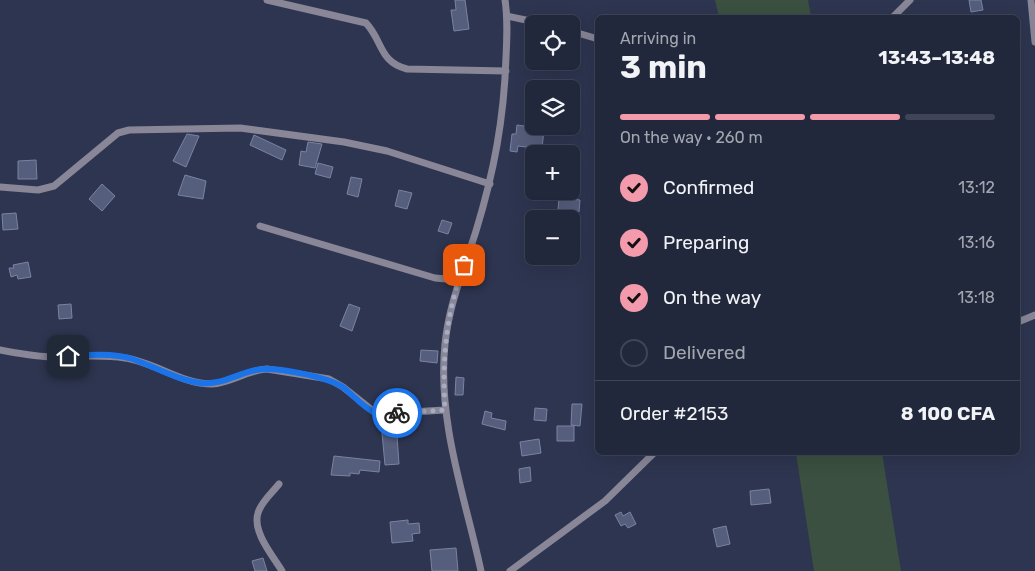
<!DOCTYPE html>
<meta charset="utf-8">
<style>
body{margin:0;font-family:Rubik,sans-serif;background:#2a3043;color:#f1f3f6;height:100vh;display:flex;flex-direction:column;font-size:19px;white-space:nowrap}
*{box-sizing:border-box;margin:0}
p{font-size:16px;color:#a2a6af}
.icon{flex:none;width:28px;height:28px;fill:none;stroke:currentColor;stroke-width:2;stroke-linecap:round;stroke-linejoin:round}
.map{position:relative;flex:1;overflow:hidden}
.drawer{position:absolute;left:595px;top:15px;width:425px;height:440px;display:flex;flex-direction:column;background:#22283c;border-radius:8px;box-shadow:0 5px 20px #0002,0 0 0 1px #3f4456}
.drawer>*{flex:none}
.controls{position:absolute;left:525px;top:15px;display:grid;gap:10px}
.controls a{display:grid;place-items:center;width:55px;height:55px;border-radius:8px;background:#22283c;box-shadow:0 5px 20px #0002,0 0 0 1px #3f4456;font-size:25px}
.pin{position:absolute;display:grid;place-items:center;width:42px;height:42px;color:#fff;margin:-21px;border-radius:10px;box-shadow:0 2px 8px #0006}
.courier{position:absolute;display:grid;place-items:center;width:50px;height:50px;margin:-25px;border:4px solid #1a73e8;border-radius:50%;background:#fff;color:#222;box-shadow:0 1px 6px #0007}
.head em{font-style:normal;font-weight:700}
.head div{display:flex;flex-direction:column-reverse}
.head{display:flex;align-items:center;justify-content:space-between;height:85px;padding:0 25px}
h1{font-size:32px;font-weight:700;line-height:38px}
.bar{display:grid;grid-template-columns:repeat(4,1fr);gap:8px 5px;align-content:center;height:60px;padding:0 25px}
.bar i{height:6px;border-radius:4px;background:#3f4456}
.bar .active{background:#f39aac}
.bar p{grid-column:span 4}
.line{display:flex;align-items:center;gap:12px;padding:0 25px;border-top:1px solid #3f4456}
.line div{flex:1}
ol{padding:0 25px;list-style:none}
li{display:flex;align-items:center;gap:15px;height:55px}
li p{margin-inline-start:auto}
li .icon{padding:5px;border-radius:50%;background:#f39aac;color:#111;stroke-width:4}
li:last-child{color:#a2a6af}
li i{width:28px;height:28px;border:2px solid #3f4456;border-radius:50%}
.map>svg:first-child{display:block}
.green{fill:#3b5040}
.building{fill:#555e7c;stroke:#7a83a3}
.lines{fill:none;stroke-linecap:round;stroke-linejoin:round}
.minor{stroke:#888697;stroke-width:7}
.done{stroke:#a6acc1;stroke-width:5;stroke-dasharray:0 9}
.route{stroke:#1a73e8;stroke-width:6}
</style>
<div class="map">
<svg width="1035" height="571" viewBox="0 0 1035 571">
<rect width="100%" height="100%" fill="#2e3550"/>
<path class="green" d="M715 0H808L811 17H719Z
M796 453H882L901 571H814Z"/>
<path class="building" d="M455 0H465L469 29 454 31 451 10H456Z
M969 0H981L983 10 971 12Z
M517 125 544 129 542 149 518 146 517 152 510 151 512 134H516Z
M187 134 199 136 186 167 173 161Z
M254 135 286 150 282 160 250 145Z
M308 142 322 144 315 168 299 165 301 151 306 152Z
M36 160 37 179H18V161Z
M318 163 333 167 330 178 315 174Z
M185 175 206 181 203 199 178 195Z
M351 177 362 179 358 197 347 194Z
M102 184 115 196 102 211 89 199Z
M399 190 412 193 407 209 395 206Z
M559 198 580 200 579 212 558 210Z
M16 213 18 229 3 230 2 214Z
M530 214H534V242H525Z
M442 220 452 223 448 234 438 231Z
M28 262 31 277 18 279 17 275 11 277 9 268H14L13 265Z
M71 304 72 318 59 319 58 305Z
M349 304 360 308 352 331 340 326Z
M421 350 438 351 437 363 420 361Z
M456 377 464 378 463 395H455Z
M572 404H582L580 426 571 425Z
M535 408 547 409 546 421 534 420Z
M485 411 492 413 491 418 506 421 505 430 482 424Z
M396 421 399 464 385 465 381 422Z
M557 426H574V441H557Z
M539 439 541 453 522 456 520 442Z
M334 456 380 461 379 472 360 470 359 474 350 473V476L331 475Z
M530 467 531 481 520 483 519 469Z
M769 489 771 503 751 505 750 491Z
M621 512 623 516 630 512 636 524 628 528 625 524 621 526 615 515Z
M408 520V524L419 523 420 533 412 534 413 541 392 543 390 522Z
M726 526 730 544 717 547 713 529Z
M456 548 458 571H432L430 550Z
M263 558 267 571H255L252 561Z"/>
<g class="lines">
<path class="minor" d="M267 0 366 23C383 41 379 62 407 69L506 71
M1031 0 1035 42
M507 16 545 24
M892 18 910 0
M571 31 598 39
M0 187 38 190 54 186 118 133 129 130 240 128 344 142 387 151 490 184
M260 226 435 278 458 280
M1018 322 1035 315
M0 350C16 353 32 356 49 357 75 357 99 354 125 358 155 362 181 384 212 384 231 383 247 370 267 369L329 379 343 387 377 414 445 410
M279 484C272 493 261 502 258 513 252 532 273 556 282 571
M481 571C465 497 437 421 445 344 449 304 464 269 476 231 494 172 504 119 506 57 507 37 508 19 505 0
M510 571 605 501 655 452"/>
</g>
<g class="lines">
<path class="done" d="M397 413 445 410C442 360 446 312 464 265"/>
<path class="route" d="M68 356C88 355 109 353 129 358 152 365 176 380 201 383 222 385 236 374 256 370 274 366 329 377 344 388 355 397 364 408 377 414L397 413"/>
</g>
</svg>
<div class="controls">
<a><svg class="icon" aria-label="locate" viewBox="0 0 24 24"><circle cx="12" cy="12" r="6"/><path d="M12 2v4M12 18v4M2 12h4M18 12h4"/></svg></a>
<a><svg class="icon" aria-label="layers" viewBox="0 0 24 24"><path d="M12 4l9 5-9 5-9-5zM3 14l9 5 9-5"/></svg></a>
<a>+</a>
<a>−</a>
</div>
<div class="pin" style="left:464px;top:265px;background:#ea580c"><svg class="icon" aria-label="bag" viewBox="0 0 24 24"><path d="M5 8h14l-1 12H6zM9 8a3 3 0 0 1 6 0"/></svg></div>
<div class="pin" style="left:68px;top:356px;background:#1f2937"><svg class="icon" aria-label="home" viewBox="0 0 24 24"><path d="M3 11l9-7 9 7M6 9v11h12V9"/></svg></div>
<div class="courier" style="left:397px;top:413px"><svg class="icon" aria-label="bike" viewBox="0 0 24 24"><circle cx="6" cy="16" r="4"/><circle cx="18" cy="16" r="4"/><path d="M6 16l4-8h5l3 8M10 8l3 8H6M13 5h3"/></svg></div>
<section class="drawer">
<div class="head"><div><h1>3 min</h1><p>Arriving in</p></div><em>13:43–13:48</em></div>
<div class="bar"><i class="active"></i><i class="active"></i><i class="active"></i><i></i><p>On the way · 260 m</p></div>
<ol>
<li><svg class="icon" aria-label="check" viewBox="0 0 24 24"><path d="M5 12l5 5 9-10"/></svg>Confirmed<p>13:12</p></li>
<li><svg class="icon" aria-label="check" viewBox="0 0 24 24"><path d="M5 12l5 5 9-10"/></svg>Preparing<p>13:16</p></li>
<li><svg class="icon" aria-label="check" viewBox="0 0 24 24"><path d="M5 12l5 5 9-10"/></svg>On the way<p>13:18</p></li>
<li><i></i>Delivered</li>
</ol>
<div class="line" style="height:65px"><div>Order #2153</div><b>8 100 CFA</b></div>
</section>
</div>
